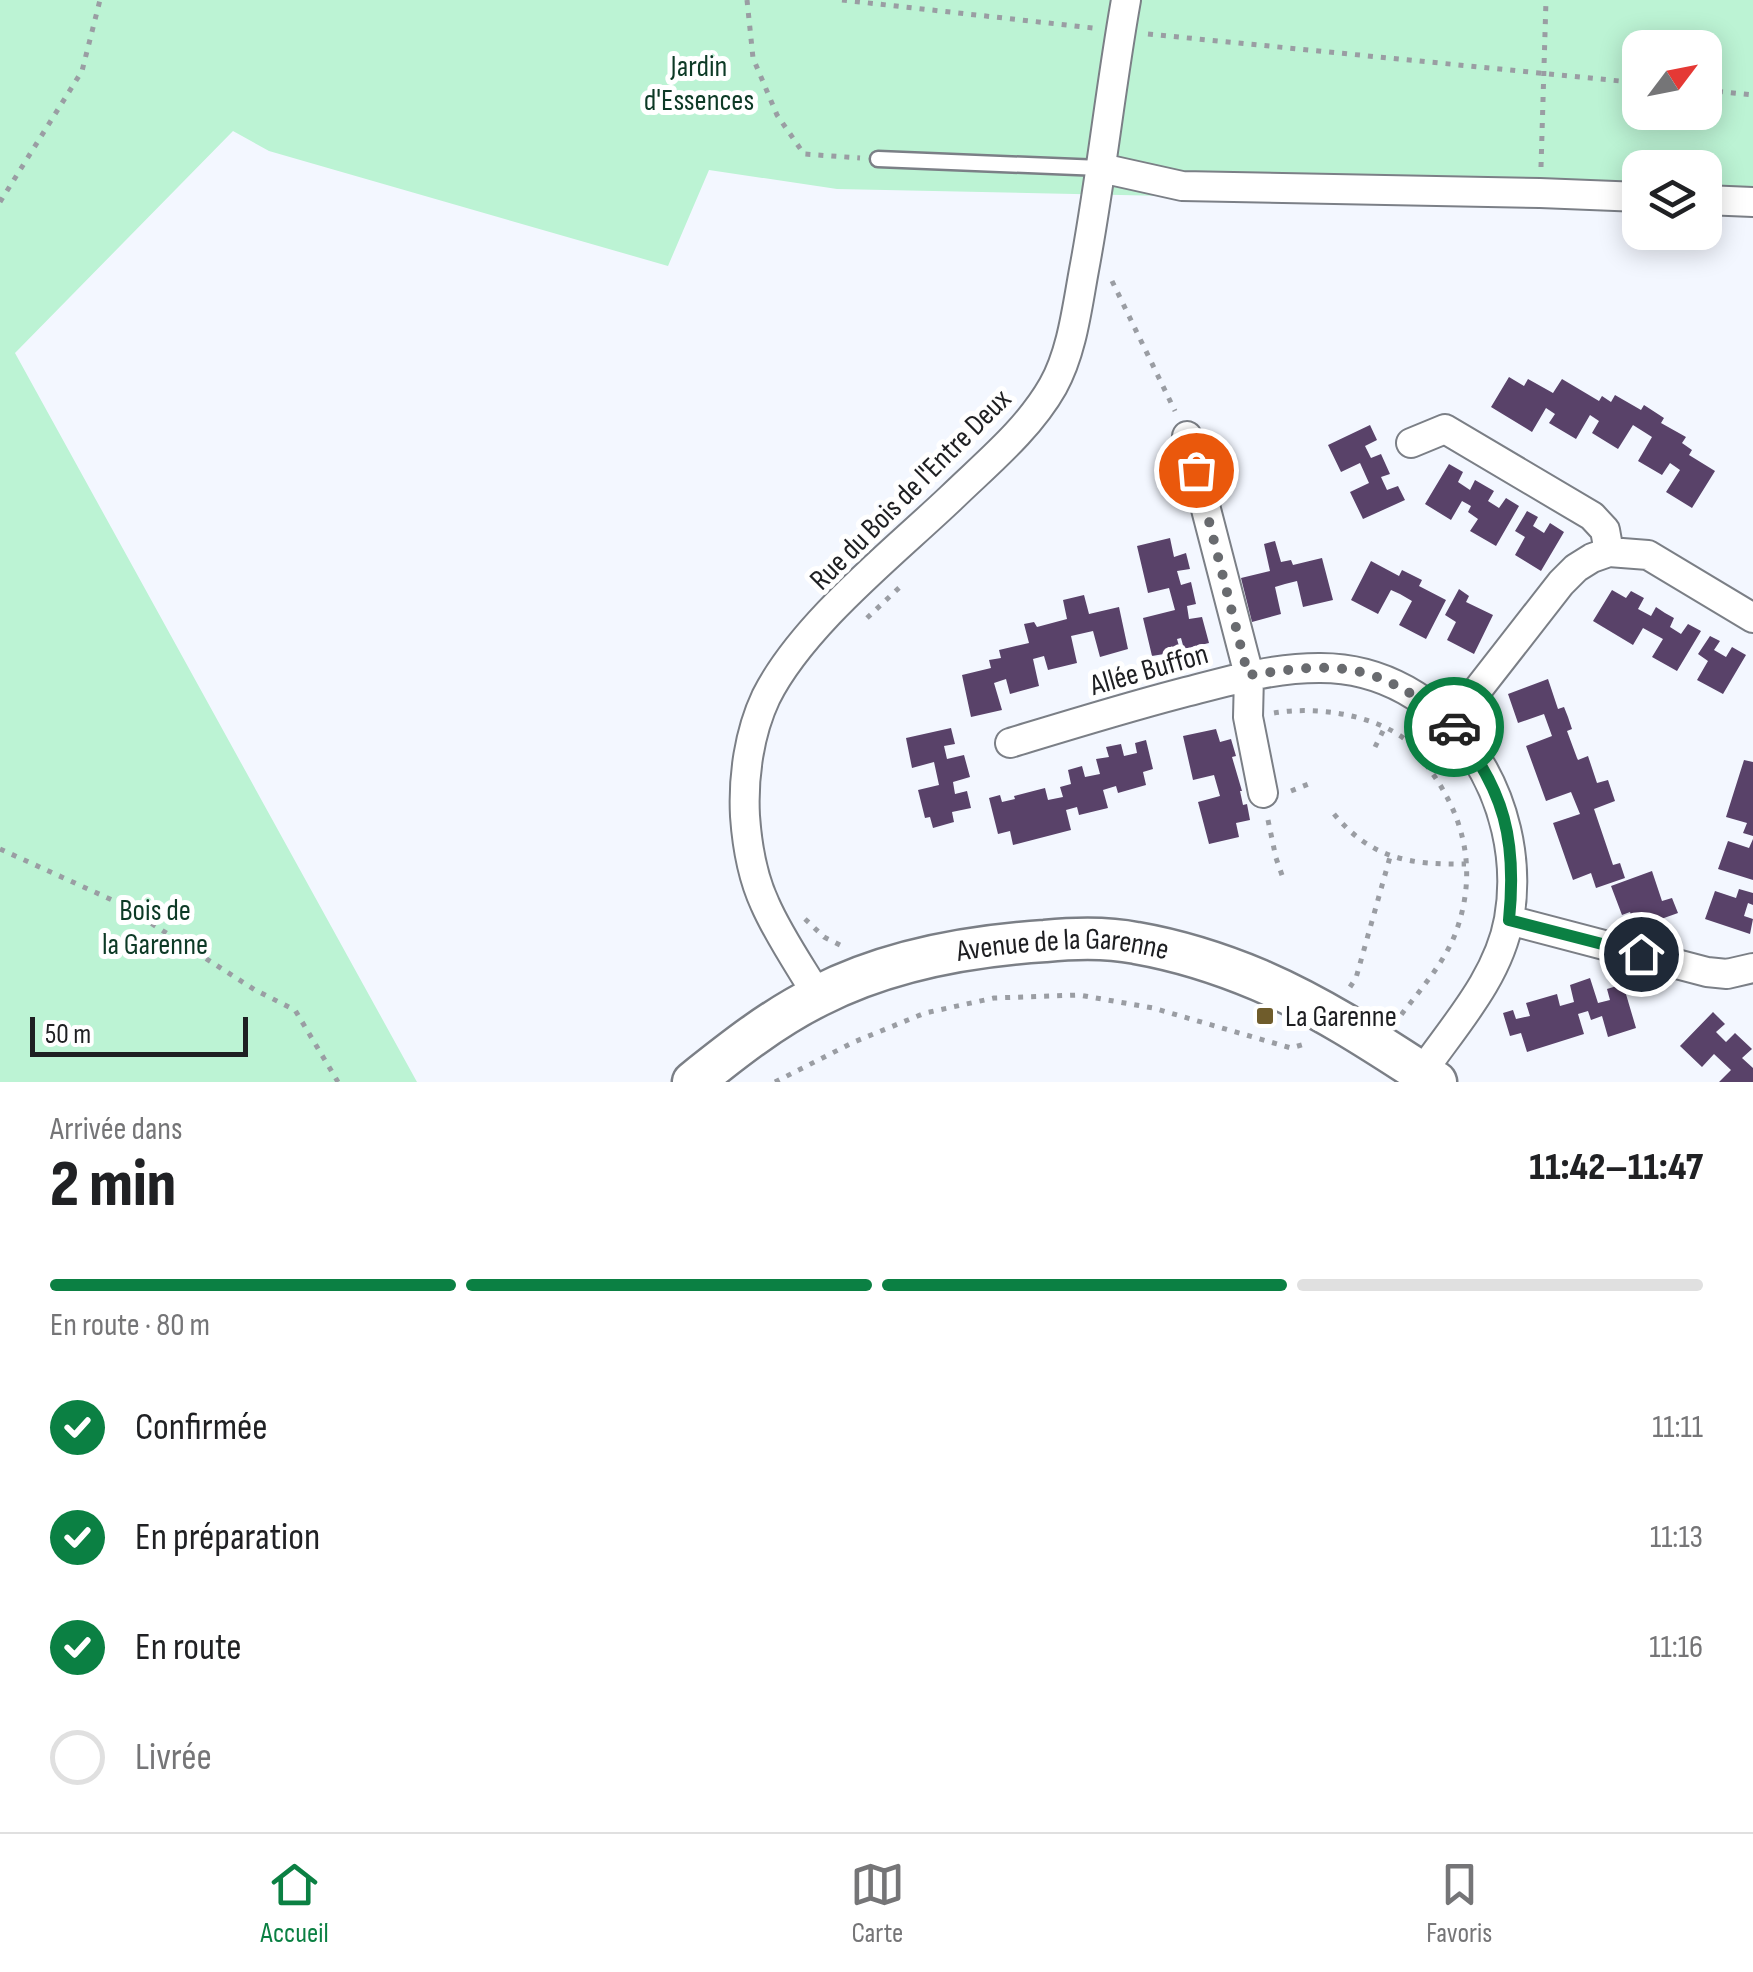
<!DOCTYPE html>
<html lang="fr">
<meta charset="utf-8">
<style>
body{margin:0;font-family:"Sofia Sans Condensed",sans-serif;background:#f2f2f2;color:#202124;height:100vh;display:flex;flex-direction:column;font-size:38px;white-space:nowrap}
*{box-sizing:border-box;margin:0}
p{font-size:32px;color:#757577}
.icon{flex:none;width:55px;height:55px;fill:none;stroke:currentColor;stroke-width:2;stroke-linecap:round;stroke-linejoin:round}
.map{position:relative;height:1082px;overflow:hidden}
.drawer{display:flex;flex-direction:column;background:#fff;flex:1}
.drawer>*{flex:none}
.needle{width:65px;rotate:58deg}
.fabs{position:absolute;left:1622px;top:30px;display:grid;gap:20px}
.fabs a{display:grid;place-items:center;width:100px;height:100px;border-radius:20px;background:#fff;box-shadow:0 5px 25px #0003;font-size:50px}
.scale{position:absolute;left:30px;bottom:25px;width:218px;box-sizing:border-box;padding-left:10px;border:5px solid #1e1f22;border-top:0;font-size:28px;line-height:35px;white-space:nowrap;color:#1e1f22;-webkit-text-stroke:8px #fff;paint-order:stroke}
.pin{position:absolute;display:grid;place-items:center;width:85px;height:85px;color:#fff;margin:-42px;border:5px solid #fff;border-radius:50%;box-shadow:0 2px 10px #0007}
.courier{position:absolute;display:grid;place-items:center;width:100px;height:100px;margin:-50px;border:8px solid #0b8043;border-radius:50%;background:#fff;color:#222;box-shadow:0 2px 12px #0007}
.summary em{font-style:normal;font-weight:800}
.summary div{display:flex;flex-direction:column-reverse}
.summary{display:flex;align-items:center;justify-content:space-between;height:170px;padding:0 50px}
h1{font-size:65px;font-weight:800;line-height:75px}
.bar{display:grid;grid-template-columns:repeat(4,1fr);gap:15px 10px;align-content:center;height:120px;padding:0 50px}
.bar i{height:12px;border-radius:8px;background:#e0e0e0}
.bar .selected{background:#0b8043}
.bar p{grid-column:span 4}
ol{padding:0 50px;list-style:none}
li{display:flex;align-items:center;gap:30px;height:110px}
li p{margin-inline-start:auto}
li .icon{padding:10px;border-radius:50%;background:#0b8043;color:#fff;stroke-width:4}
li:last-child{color:#757577}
li i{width:55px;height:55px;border:5px solid #e0e0e0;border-radius:50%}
.tab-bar{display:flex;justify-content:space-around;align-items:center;height:140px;border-top:2px solid #e0e0e0;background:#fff;font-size:28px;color:#757577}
.tab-bar a{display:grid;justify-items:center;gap:5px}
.tab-bar .selected{color:#0b8043}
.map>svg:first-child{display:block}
.green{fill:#bcf3d4;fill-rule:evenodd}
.building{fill:#594269}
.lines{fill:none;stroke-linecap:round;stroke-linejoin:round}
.lane-casing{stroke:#7b7f86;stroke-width:19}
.street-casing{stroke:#7b7f86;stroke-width:32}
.secondary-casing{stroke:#7b7f86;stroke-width:45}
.path{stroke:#9a9da3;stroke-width:5;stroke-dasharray:5 8;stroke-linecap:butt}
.lane{stroke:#fff;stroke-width:14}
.street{stroke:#fff;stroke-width:28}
.secondary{stroke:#fff;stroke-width:40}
.done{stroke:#696b6f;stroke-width:10;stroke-dasharray:0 18}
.route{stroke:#0b8043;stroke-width:12}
.poi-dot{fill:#6f5c2b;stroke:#fff;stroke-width:4}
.labels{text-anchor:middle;stroke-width:10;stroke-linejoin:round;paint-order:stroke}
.park-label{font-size:30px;fill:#0d3a26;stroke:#fff}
.street-label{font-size:30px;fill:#1e1f22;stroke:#fff}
.poi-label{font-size:30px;fill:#1e1f22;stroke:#fff;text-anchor:start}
</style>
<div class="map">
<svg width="1753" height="1082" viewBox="0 0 1753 1082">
<rect width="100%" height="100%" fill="#f3f7ff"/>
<path class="green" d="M0 0H1753V208L1705 207V168H1640V206L837 189 709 170 668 266 269 151 233 131 15 353 417 1082H0ZM1640 48H1705V112H1640Z"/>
<path class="building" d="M1509 377 1524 386 1528 379 1553 393 1562 379 1599 401 1602 396 1611 402 1615 395 1641 410 1644 405 1664 418 1661 423 1686 437 1682 443 1692 450 1689 455 1715 471 1692 508 1666 492 1680 470 1670 463 1662 475 1638 461 1652 437 1633 425 1618 449 1592 433 1599 421 1590 415 1576 439 1549 423 1555 414 1546 408 1532 432 1491 407Z
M1370 425 1377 440 1365 446 1371 458 1381 454 1390 474 1381 477 1387 490 1398 486 1405 500 1363 519 1350 492 1369 483 1360 463 1341 472 1328 445Z
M1449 464 1463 472 1458 482 1470 490 1475 480 1494 491 1488 501 1499 508 1506 498 1519 506 1496 546 1470 531 1478 519 1468 512 1471 506 1462 501 1451 520 1425 504Z
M1527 511 1538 517 1533 526 1544 533 1550 523 1564 532 1541 571 1515 555 1525 537 1515 531Z
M1170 538 1174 557 1186 553 1190 569 1177 571 1181 585 1191 582 1196 604 1187 606 1189 619 1202 617 1209 643 1184 649 1181 638 1177 639 1179 646 1176 652 1152 656 1143 618 1175 610 1169 588 1148 593 1137 546Z
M1275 541 1281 562 1291 560 1293 565 1322 558 1333 600 1303 607 1297 581 1285 584 1275 587 1281 614 1252 622 1241 578 1270 571 1264 544Z
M1371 561 1399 576 1402 570 1422 580 1419 586 1446 600 1426 639 1399 625 1412 601 1400 594 1391 590 1378 614 1351 600Z
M1459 589 1469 596 1466 602 1493 615 1474 654 1447 640 1456 622 1445 615Z
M1612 590 1626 598 1631 591 1644 598 1638 609 1651 616 1656 607 1665 613 1674 618 1670 627 1681 634 1688 624 1701 631 1677 671 1652 657 1663 639 1643 628 1633 645 1593 621Z
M1084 595 1089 614 1119 607 1128 649 1100 657 1093 631 1071 636 1077 663 1048 670 1044 656 1033 659 1039 686 1010 694 1006 679 994 683 1002 710 971 717 962 675 991 668 989 660 1001 658 999 650 1029 643 1024 624 1034 622 1037 627 1067 619 1063 600Z
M1710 636 1720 641 1714 650 1726 657 1732 647 1746 655 1723 694 1697 680 1708 661 1698 654Z
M1548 679 1558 709 1564 707 1568 717 1572 729 1567 731 1577 758 1578 760 1588 756 1597 783 1608 780 1615 801 1594 809 1613 865 1620 863 1625 878 1596 888 1591 873 1573 880 1553 823 1580 814 1571 792 1546 801 1526 746 1552 736 1544 714 1518 723 1508 694Z
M951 728 955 744 944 746 947 759 964 755 970 777 953 782 955 794 967 791 971 808 952 812 954 822 933 828 930 817 925 818 918 790 939 785 934 762 912 768 906 738Z
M1216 729 1220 742 1231 739 1236 756 1232 757 1242 791H1240L1243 805 1247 804 1250 820 1236 823 1239 837 1209 844 1198 802 1220 796 1214 775 1193 780 1183 736Z
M1146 740 1153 769 1143 772 1146 785 1118 793 1116 786 1103 790 1108 808 1079 815 1077 807 1066 810 1071 830 1013 845 1010 831 998 834 989 798 1000 795 1002 802 1015 799 1014 796 1045 788 1048 800 1063 797 1060 787 1071 784 1068 770 1082 766 1085 777 1100 774 1096 759 1109 757 1106 747 1121 744 1124 756 1137 753 1135 743Z
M1744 760 1753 762V836L1743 833 1747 823 1726 817Z
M1753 839V880L1718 869 1728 841 1749 848Z
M1652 871 1662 901 1672 898 1678 913 1636 928 1630 912 1622 915 1611 886Z
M1739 889 1753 893V905L1748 903 1744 916 1753 919 1750 934 1705 919 1715 891 1736 898Z
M1590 978 1598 1003 1610 1000 1607 989 1623 984 1636 1028 1608 1037 1602 1016 1591 1020 1588 1011 1578 1014 1584 1034 1527 1052 1521 1033 1510 1036 1503 1013 1513 1010 1516 1019 1530 1016 1526 1003 1557 994 1560 1006 1574 1002 1570 985Z
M1713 1012 1725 1024 1716 1032 1726 1042 1735 1033 1752 1049 1742 1058 1753 1068V1082H1719L1731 1070 1714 1054 1702 1067 1680 1046Z"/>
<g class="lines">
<defs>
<path id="lane" d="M878 159 1101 168"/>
<path id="street" d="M1101 168 1182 186 1540 193 1640 197
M1705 200 1753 202
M1187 436 1249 675 1248 717 1263 793
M1411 443 1445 429 1592 516 1605 530 1609 552
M1451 724 1561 583 1576 568 1592 558 1609 552 1648 555 1753 618
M1010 743C1066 726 1121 709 1178 694 1225 682 1270 668 1319 668 1447 667 1530 800 1509 919 1498 981 1449 1031 1415 1082
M1509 920 1707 972 1727 974 1753 968
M818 996C800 966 779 936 765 904 752 876 747 845 745 816 743 777 749 733 766 697 802 625 892 554 951 498 987 463 1028 430 1053 386 1072 352 1077 308 1084 270 1101 180 1110 90 1126 0"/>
<g id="secondary">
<path id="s1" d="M693 1082C733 1050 772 1019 818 996 888 960 967 946 1045 941 1075 938 1106 937 1136 943 1176 950 1221 964 1259 980 1322 1007 1379 1045 1436 1082"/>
</g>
</defs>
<use href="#lane" class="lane-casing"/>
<use href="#street" class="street-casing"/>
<use href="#secondary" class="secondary-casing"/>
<path class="path" d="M747 0 753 58 777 115 804 154 860 158
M842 0 1093 28
M1148 34 1640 83
M1705 90 1753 95
M1541 167 1546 0
M0 202 82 71 100 0
M1112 281 1175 411
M867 618 902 585
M1274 713C1314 706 1373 714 1406 740 1415 748 1423 760 1430 770 1465 818 1477 871 1457 929 1446 962 1418 992 1398 1019
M1375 747 1384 729
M1291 791 1311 783
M1334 814C1371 859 1411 865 1466 864
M1268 820 1276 858 1283 878
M0 849 121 904 255 990 295 1010 338 1082
M805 919 824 937 844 947
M1350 987 1356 978 1390 857
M775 1082 854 1042 925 1013 994 998 1079 995 1153 1008 1291 1048 1308 1043"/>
<use href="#lane" class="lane"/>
<use href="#street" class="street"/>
<use href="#secondary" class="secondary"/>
</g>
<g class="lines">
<path class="done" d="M1196 470 1248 675C1282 671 1317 664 1351 670 1388 676 1427 701 1454 727"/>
<path class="route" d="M1454 727C1505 790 1517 841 1509 920L1641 954"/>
</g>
<rect class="poi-dot" x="1255" y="1006" width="20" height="20" rx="5"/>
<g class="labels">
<g class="park-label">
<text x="699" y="76">Jardin<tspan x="699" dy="34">d'Essences</tspan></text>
<text x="155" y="920">Bois de<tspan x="155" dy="34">la Garenne</tspan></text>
</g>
<g class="street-label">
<text transform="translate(910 489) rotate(-45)" y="10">Rue du Bois de l'Entre Deux</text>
<text transform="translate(1149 669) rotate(-16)" y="10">Allée Buffon</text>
<text dy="10" stroke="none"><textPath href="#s1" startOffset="405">Avenue de la Garenne</textPath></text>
</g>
<g class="poi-label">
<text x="1285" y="1026">La Garenne</text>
</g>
</g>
</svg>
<div class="fabs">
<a><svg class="needle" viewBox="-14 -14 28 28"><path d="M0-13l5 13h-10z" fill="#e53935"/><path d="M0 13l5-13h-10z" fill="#757577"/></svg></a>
<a><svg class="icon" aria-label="layers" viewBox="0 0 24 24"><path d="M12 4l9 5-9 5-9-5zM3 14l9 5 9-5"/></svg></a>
</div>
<div class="scale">50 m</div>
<div class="pin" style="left:1196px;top:470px;background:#ea580c"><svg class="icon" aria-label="bag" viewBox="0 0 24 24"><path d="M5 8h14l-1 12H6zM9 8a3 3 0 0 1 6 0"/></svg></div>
<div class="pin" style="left:1641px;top:954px;background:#1f2937"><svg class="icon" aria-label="home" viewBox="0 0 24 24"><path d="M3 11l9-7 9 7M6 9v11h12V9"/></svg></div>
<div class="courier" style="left:1454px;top:727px"><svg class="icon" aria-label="car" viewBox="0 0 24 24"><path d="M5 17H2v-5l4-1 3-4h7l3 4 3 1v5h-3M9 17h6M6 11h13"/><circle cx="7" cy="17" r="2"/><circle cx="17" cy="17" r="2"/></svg></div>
</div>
<section class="drawer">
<div class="summary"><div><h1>2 min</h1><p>Arrivée dans</p></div><em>11:42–11:47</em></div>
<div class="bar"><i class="selected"></i><i class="selected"></i><i class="selected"></i><i></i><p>En route · 80 m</p></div>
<ol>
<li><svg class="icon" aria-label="check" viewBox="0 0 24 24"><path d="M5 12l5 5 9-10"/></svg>Confirmée<p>11:11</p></li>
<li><svg class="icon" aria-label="check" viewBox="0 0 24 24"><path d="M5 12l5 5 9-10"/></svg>En préparation<p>11:13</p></li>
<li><svg class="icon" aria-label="check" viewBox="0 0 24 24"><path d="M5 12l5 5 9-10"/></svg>En route<p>11:16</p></li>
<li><i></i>Livrée</li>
</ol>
</section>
<nav class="tab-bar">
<a class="selected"><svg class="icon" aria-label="home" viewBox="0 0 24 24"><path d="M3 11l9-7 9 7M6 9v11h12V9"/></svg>Accueil</a>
<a><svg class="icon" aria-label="map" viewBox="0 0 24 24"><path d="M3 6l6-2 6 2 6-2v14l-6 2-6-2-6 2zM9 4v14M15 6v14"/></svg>Carte</a>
<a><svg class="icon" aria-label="saved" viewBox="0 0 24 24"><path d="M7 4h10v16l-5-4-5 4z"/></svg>Favoris</a>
</nav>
